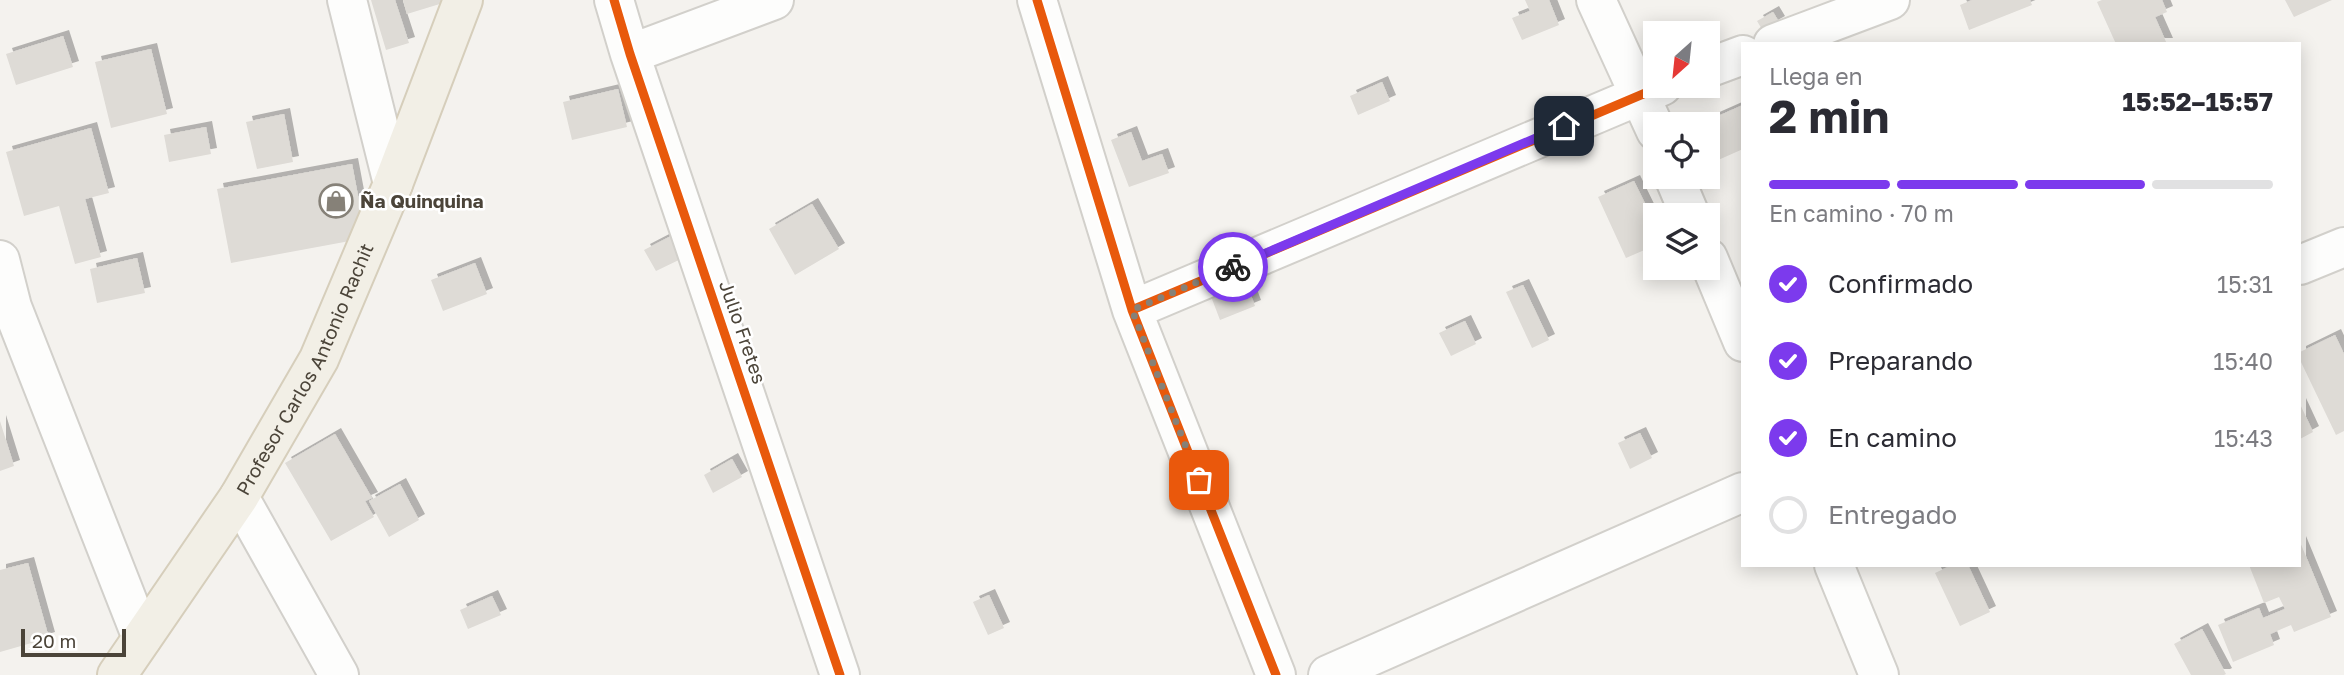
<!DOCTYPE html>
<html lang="es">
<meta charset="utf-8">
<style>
body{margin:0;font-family:"Golos Text",sans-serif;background:#f7f7f7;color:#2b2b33;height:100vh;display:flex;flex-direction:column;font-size:26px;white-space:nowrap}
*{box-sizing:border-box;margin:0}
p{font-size:23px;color:#7c7c81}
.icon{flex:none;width:38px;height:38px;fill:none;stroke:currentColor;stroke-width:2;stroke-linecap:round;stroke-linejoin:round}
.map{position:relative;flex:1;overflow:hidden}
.details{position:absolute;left:1741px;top:42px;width:560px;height:525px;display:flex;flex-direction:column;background:#fff;border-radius:0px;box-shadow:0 4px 18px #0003}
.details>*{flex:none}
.needle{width:46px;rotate:207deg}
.tools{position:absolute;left:1643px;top:21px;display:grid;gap:14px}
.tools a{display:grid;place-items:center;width:77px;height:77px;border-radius:0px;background:#fff;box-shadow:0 4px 18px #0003;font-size:35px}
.scale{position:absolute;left:21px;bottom:18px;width:105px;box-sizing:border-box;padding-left:7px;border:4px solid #4b4439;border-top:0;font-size:19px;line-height:24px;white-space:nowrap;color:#4b4439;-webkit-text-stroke:5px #fff;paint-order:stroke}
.pin{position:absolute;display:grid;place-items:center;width:60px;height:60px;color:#fff;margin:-30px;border-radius:14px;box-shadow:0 4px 10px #0006}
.courier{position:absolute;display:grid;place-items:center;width:70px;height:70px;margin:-35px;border:5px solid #7c3aed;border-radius:50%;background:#fff;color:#222;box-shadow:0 2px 9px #0007}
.headline em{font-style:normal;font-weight:700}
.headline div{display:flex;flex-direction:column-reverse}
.headline{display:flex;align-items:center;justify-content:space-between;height:119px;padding:0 28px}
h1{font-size:46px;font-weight:700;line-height:52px}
.bar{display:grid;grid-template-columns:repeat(4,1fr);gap:10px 7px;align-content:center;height:84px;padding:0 28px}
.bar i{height:9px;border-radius:5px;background:#e1e1e2}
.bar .on{background:#7c3aed}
.bar p{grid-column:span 4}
ol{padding:0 28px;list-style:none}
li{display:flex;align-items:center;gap:21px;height:77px}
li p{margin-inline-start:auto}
li .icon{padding:7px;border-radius:50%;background:#7c3aed;color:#fff;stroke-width:4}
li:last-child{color:#7c7c81}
li i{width:38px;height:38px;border:4px solid #e1e1e2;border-radius:50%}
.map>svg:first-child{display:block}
.building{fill:#dedbd6;filter:url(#shadow)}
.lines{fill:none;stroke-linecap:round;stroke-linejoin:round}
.minor-casing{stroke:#d2d0cb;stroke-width:42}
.major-casing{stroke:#d6cebb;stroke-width:42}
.minor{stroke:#fdfdfc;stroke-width:38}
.major{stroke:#f2efe6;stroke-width:38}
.cycleway-casing{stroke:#fff;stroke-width:13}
.cycleway{stroke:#e8590c;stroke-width:9}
.done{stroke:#868178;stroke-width:7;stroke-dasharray:0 12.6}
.route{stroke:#7c3aed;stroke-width:9}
.labels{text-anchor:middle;stroke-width:5;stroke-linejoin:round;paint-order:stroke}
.poi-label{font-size:19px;font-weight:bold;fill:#4b4439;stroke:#fff;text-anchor:start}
.street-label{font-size:19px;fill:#4b4439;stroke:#fff}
</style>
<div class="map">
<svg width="2344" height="675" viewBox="0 0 2344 675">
<defs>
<filter id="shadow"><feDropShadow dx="6" dy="-6" stdDeviation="0" flood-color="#0004"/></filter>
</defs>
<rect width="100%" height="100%" fill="#f4f2ee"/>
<path class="building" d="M371 0H395L409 43 386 50Z
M403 0H442L443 3 407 14Z
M1525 0H1549L1559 25 1522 40 1512 18 1530 11Z
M1972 0H2030L2032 5 1969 30 1960 5Z
M2102 0H2162L2167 12 2155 17 2167 44H2116L2097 2Z
M2285 0H2332L2294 17Z
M1773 12 1779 22 1763 31 1757 21Z
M63 36 73 67 16 85 6 54Z
M151 49 167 114 111 128 95 62Z
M1382 82 1390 101 1358 115 1350 96Z
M618 89 627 127 572 140 563 102Z
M1743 105V149L1716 161 1708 141V124H1700Z
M284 114 293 162 257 169 246 122Z
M206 127 211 154 169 162 164 135Z
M91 128 109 193 85 199 101 257 75 264 59 206 24 216 6 152Z
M1131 132 1142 161 1162 154 1169 173 1129 187 1111 140Z
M352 164 366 238 231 263 217 189Z
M1634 181 1656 226V245L1626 258 1598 197Z
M812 204 839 249 795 275 769 229Z
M671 236 683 258 656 271 644 250Z
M137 258 145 293 97 303 90 269Z
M475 263 487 294 443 311 431 280Z
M1246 282 1255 306 1220 320 1207 286Z
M1523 285 1549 340 1532 348 1506 292Z
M1465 321 1476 344 1451 356 1439 333Z
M2335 335 2344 354V431L2336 435 2300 360V352Z
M2300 404 2313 432 2300 439Z
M0 421 14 466 0 471Z
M1640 433 1652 458 1630 469 1618 443Z
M335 434 372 498 365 501 374 517 331 541 285 463Z
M732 459 742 477 713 493 704 475Z
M400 484 419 520 389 537 369 501Z
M2300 542 2331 617 2294 632 2291 625 2270 634 2274 645 2233 662 2218 625 2259 608 2263 618 2285 609 2279 597 2264 603 2249 565H2300Z
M28 563 49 638 0 652V570Z
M1952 565H1968L1990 612 1960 626 1935 573Z
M989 595 1004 628 988 635 973 602Z
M492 596 501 615 468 629 460 610Z
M2202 629 2226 674 2224 675H2191L2174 644Z"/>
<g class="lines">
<defs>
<path id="minor" d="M347 0 393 184
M614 0 630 54 840 675
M1037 0 1132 310 1276 675
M1596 0 1656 131
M1773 44 1890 0
M630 54 774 0
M1708 68 1743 55
M1674 177 1690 215
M1708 258 1743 342
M0 260 12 307 142 638
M2300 265 2344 247
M1132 310 1662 86
M239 497 339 675
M1834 565 1879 675
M1328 675 1743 492"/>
<g id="major">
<path id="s1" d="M117 675 239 497 319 359 393 184 463 0"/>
</g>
</defs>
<use href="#minor" class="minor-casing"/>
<use href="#major" class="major-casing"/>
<use href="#minor" class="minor"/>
<use href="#major" class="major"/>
<defs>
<path id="cycleway" d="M614 0 630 54 840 675
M1037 0 1132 310 1276 675
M1132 310 1662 86"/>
</defs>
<use href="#cycleway" class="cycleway-casing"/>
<use href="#cycleway" class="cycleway"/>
</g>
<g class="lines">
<path class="done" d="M1199 480 1132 310 1233 267"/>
<path class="route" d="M1233 267 1564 126"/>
</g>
<defs>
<symbol id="shop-ring" viewBox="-11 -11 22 22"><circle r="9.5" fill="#fff" stroke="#868178" stroke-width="1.5"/><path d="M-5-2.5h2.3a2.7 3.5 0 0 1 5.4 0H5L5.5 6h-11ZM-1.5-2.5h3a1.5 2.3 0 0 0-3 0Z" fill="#868178"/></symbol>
</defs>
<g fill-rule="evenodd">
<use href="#shop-ring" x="317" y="182" width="38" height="38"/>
</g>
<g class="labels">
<g class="poi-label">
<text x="360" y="208">Ña Quinquina</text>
</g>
<g class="street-label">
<text transform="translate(743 332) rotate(71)" y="7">Julio Fretes</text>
<text dy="7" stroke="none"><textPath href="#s1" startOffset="360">Profesor Carlos Antonio Rachit</textPath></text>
</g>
</g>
</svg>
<div class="tools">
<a><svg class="needle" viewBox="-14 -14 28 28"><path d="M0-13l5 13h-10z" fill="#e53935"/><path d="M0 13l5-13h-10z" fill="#7c7c81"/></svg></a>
<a><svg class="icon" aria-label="locate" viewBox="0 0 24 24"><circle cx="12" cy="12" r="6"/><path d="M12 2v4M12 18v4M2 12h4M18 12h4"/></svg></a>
<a><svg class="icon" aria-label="layers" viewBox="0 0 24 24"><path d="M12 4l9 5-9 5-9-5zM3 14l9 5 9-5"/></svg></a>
</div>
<div class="scale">20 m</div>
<div class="pin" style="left:1199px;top:480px;background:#ea580c"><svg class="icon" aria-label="bag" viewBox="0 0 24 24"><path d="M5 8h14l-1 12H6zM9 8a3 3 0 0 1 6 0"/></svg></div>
<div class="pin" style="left:1564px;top:126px;background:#1f2937"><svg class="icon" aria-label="home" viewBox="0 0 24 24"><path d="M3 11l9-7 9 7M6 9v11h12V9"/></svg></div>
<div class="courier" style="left:1233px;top:267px"><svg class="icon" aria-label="bike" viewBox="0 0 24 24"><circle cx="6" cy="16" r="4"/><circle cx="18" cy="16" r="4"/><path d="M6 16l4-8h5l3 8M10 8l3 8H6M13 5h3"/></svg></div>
<section class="details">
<div class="headline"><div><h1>2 min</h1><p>Llega en</p></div><em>15:52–15:57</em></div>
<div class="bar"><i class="on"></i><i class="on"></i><i class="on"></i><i></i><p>En camino · 70 m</p></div>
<ol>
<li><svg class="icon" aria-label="check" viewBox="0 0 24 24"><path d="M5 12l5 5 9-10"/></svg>Confirmado<p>15:31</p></li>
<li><svg class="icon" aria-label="check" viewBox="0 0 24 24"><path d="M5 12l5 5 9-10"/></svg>Preparando<p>15:40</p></li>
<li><svg class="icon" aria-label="check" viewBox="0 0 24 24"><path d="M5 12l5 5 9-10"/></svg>En camino<p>15:43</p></li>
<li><i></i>Entregado</li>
</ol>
</section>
</div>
